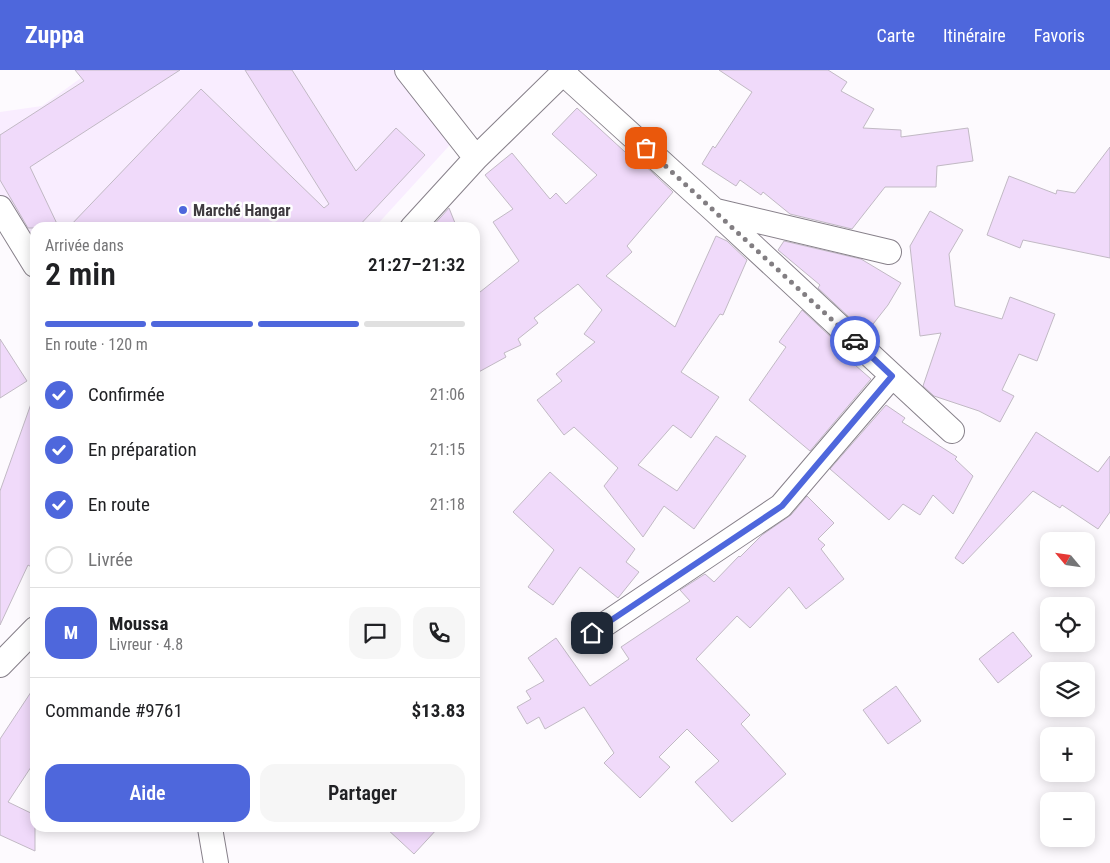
<!DOCTYPE html>
<html lang="fr">
<meta charset="utf-8">
<style>
body{margin:0;font-family:"Roboto Condensed",sans-serif;background:#f6f6f6;color:#202124;height:100vh;display:flex;flex-direction:column;font-size:19px;white-space:nowrap}
*{box-sizing:border-box;margin:0}
p{font-size:16px;color:#757577}
.icon{flex:none;width:28px;height:28px;fill:none;stroke:currentColor;stroke-width:2;stroke-linecap:round;stroke-linejoin:round}
.map{position:relative;flex:1;overflow:hidden}
.details{position:absolute;left:30px;top:152px;width:450px;height:610px;display:flex;flex-direction:column;background:#fff;border-radius:15px;box-shadow:0 2px 12px #0003}
.details>*{flex:none}
.needle{width:32px;rotate:299deg}
.buttons{position:absolute;left:1040px;top:462px;display:grid;gap:10px}
.buttons a{display:grid;place-items:center;width:55px;height:55px;border-radius:10px;background:#fff;box-shadow:0 2px 12px #0003;font-size:25px}
.pin{position:absolute;display:grid;place-items:center;width:42px;height:42px;color:#fff;margin:-21px;border-radius:10px;box-shadow:0 2px 8px #0006}
.courier{position:absolute;display:grid;place-items:center;width:50px;height:50px;margin:-25px;border:4px solid #4e67dc;border-radius:50%;background:#fff;color:#222;box-shadow:0 1px 6px #0007}
.summary em{font-style:normal;font-weight:600}
.summary div{display:flex;flex-direction:column-reverse}
.summary{display:flex;align-items:center;justify-content:space-between;height:85px;padding:0 15px}
h1{font-size:32px;font-weight:600;line-height:38px}
.bar{display:grid;grid-template-columns:repeat(4,1fr);gap:8px 5px;align-content:center;height:60px;padding:0 15px}
.bar i{height:6px;border-radius:4px;background:#e0e0e0}
.bar .selected{background:#4e67dc}
.bar p{grid-column:span 4}
.line{display:flex;align-items:center;gap:12px;padding:0 15px;border-top:1px solid #e0e0e0}
.line div{flex:1}
.round{display:grid;place-items:center;flex:none;width:52px;height:52px;border-radius:15px;background:#f6f6f6}
ol{padding:0 15px;list-style:none}
li{display:flex;align-items:center;gap:15px;height:55px}
li p{margin-inline-start:auto}
li .icon{padding:5px;border-radius:50%;background:#4e67dc;color:#fff;stroke-width:4}
li:last-child{color:#757577}
li i{width:28px;height:28px;border:2px solid #e0e0e0;border-radius:50%}
.action{display:flex;gap:10px;margin-top:auto;padding:10px 15px}
.action a{flex:1;height:58px;border-radius:15px;background:#4e67dc;color:#fff;font-size:20px;font-weight:600;line-height:58px;text-align:center}
.action a+a{background:#f6f6f6;color:#202124}
header{display:flex;align-items:center;gap:30px;box-sizing:border-box;height:70px;padding:0 25px;background:#4e67dc;color:#fff}
header strong{font-size:24px}
nav{display:flex;gap:28px;margin-inline-start:auto;font-size:18px}
.map>svg:first-child{display:block}
.built{fill:#f9edff}
.building{fill:#f0dafa;stroke:#c1b9c4}
.lines{fill:none;stroke-linecap:round;stroke-linejoin:round}
.minor-casing{stroke:#87808a;stroke-width:26}
.minor{stroke:#fff;stroke-width:24}
.done{stroke:#827e82;stroke-width:5;stroke-dasharray:0 9}
.route{stroke:#4e67dc;stroke-width:6}
.poi-dot{fill:#4e67dc;stroke:#fff;stroke-width:2}
.labels{text-anchor:middle;stroke-width:5;stroke-linejoin:round;paint-order:stroke}
.poi-label{font-size:16px;font-weight:bold;fill:#3f3b40;stroke:#fff;text-anchor:start}
</style>
<header>
<strong>Zuppa</strong>
<nav><a>Carte</a><a>Itinéraire</a><a>Favoris</a></nav>
</header>
<div class="map">
<svg width="1110" height="793" viewBox="0 0 1110 793">
<rect width="100%" height="100%" fill="#fdfafe"/>
<path class="built" d="M92 0H404L459 65 375 157 35 158V186L0 126V42L42 36Z"/>
<path class="building" d="M75 0H180L30 97 59 158H28L0 110V65L84 11Z
M245 0H292L356 101 396 58 425 85 357 158H68L201 19 324 138 329 134Z
M719 0H828L847 12 841 21 874 39 863 58 901 60V67L968 58 973 91 937 96 936 117H885L852 159 790 144 763 122 761 125 740 110 736 116 702 94 713 76 715 78 752 22Z
M577 38 636 92 638 89 673 122 627 176 632 182 606 206 675 257 716 166 727 171 747 190 723 245 720 244 681 302 719 327 691 368 673 355 638 395 677 421 716 366 746 386 694 459 664 436 643 467 604 416 618 398 574 357 564 365 537 330 562 311 556 304 595 272 584 264 602 240 578 214 534 248 538 253 518 269 521 275 504 283 506 287 475 304V226L519 191 493 152 513 139 485 105 512 83 550 129 556 123 566 134 597 105 552 64Z
M1110 77V188L1023 170 1020 178 987 165 1009 106 1056 124 1057 120 1075 123Z
M449 138 457 158H431Z
M930 141 963 160 949 184 955 236 1002 249 1010 227 1055 244 1037 291 1019 284 1002 320 1014 326 1000 352 979 341 934 326 923 316 941 263 920 266 910 176Z
M784 171 861 189 901 213 888 235 866 263 818 218 820 215 778 180Z
M802 240 850 285 847 288 871 309 810 381 749 330 786 277 779 272Z
M0 269 27 311 0 328Z
M32 331H35V499L28 495 0 555V421Z
M886 335 905 348 902 352 957 387 955 389 973 406 953 444 933 425 920 445 903 434 889 450 830 399Z
M1036 362 1098 402 1110 386V442L1098 459 1062 435 1060 438 1033 421 963 494 955 488Z
M550 402 635 479 626 492 639 502 618 528 580 497 553 535 528 517 554 480 513 442Z
M807 426 834 453 818 469 825 475 821 479 844 509 806 539 789 517 750 558 737 546 696 589 750 645 741 654 786 704 732 752 695 712 719 691 687 659 659 687 670 697 640 728 604 693 614 683 584 637 545 659 539 647 527 654 517 637 531 629 526 621 544 611 528 588 556 568 590 616 629 589 621 577 690 531 680 520 705 504 714 512 739 486 740 487 762 465 791 445Z
M1013 562 1032 586 998 613 979 589Z
M35 616V691L8 732 35 745V781L0 765V669Z
M896 616 921 651 888 674 863 640Z
M386 758H438L414 784Z"/>
<g class="lines">
<defs>
<path id="minor" d="M407 0 476 88
M563 3 715 141 952 361
M0 138 35 195
M716 141 889 182
M412 158 476 88 566 0
M592 563 781 436 892 306
M0 595 35 559
M210 758 216 793"/>
</defs>
<use href="#minor" class="minor-casing"/>
<use href="#minor" class="minor"/>
</g>
<g class="lines">
<path class="done" d="M646 78 855 271"/>
<path class="route" d="M592 563 782 436 892 306 855 271"/>
</g>
<circle class="poi-dot" cx="183" cy="140" r="5"/>
<g class="labels">
<g class="poi-label">
<text x="193" y="146">Marché Hangar</text>
</g>
</g>
</svg>
<div class="buttons">
<a><svg class="needle" viewBox="-14 -14 28 28"><path d="M0-13l5 13h-10z" fill="#e53935"/><path d="M0 13l5-13h-10z" fill="#757577"/></svg></a>
<a><svg class="icon" aria-label="locate" viewBox="0 0 24 24"><circle cx="12" cy="12" r="6"/><path d="M12 2v4M12 18v4M2 12h4M18 12h4"/></svg></a>
<a><svg class="icon" aria-label="layers" viewBox="0 0 24 24"><path d="M12 4l9 5-9 5-9-5zM3 14l9 5 9-5"/></svg></a>
<a>+</a>
<a>−</a>
</div>
<div class="pin" style="left:646px;top:78px;background:#ea580c"><svg class="icon" aria-label="bag" viewBox="0 0 24 24"><path d="M5 8h14l-1 12H6zM9 8a3 3 0 0 1 6 0"/></svg></div>
<div class="pin" style="left:592px;top:563px;background:#1f2937"><svg class="icon" aria-label="home" viewBox="0 0 24 24"><path d="M3 11l9-7 9 7M6 9v11h12V9"/></svg></div>
<div class="courier" style="left:855px;top:271px"><svg class="icon" aria-label="car" viewBox="0 0 24 24"><path d="M5 17H2v-5l4-1 3-4h7l3 4 3 1v5h-3M9 17h6M6 11h13"/><circle cx="7" cy="17" r="2"/><circle cx="17" cy="17" r="2"/></svg></div>
<section class="details">
<div class="summary"><div><h1>2 min</h1><p>Arrivée dans</p></div><em>21:27–21:32</em></div>
<div class="bar"><i class="selected"></i><i class="selected"></i><i class="selected"></i><i></i><p>En route · 120 m</p></div>
<ol>
<li><svg class="icon" aria-label="check" viewBox="0 0 24 24"><path d="M5 12l5 5 9-10"/></svg>Confirmée<p>21:06</p></li>
<li><svg class="icon" aria-label="check" viewBox="0 0 24 24"><path d="M5 12l5 5 9-10"/></svg>En préparation<p>21:15</p></li>
<li><svg class="icon" aria-label="check" viewBox="0 0 24 24"><path d="M5 12l5 5 9-10"/></svg>En route<p>21:18</p></li>
<li><i></i>Livrée</li>
</ol>
<div class="line" style="height:90px"><b class="round" style="background:#4e67dc;color:#fff">M</b><div><b>Moussa</b><p>Livreur · 4.8</p></div><a class="round"><svg class="icon" aria-label="chat" viewBox="0 0 24 24"><path d="M4 5h16v11H9l-5 4z"/></svg></a><a class="round"><svg class="icon" aria-label="phone" viewBox="0 0 24 24"><path d="M5 4h4l2 5-3 2q2 4 5 5l2-3 5 2v4C11 20 4 13 5 4z"/></svg></a></div>
<div class="line" style="height:65px"><div>Commande #9761</div><b>$13.83</b></div>
<div class="action"><a>Aide</a><a>Partager</a></div>
</section>
</div>
